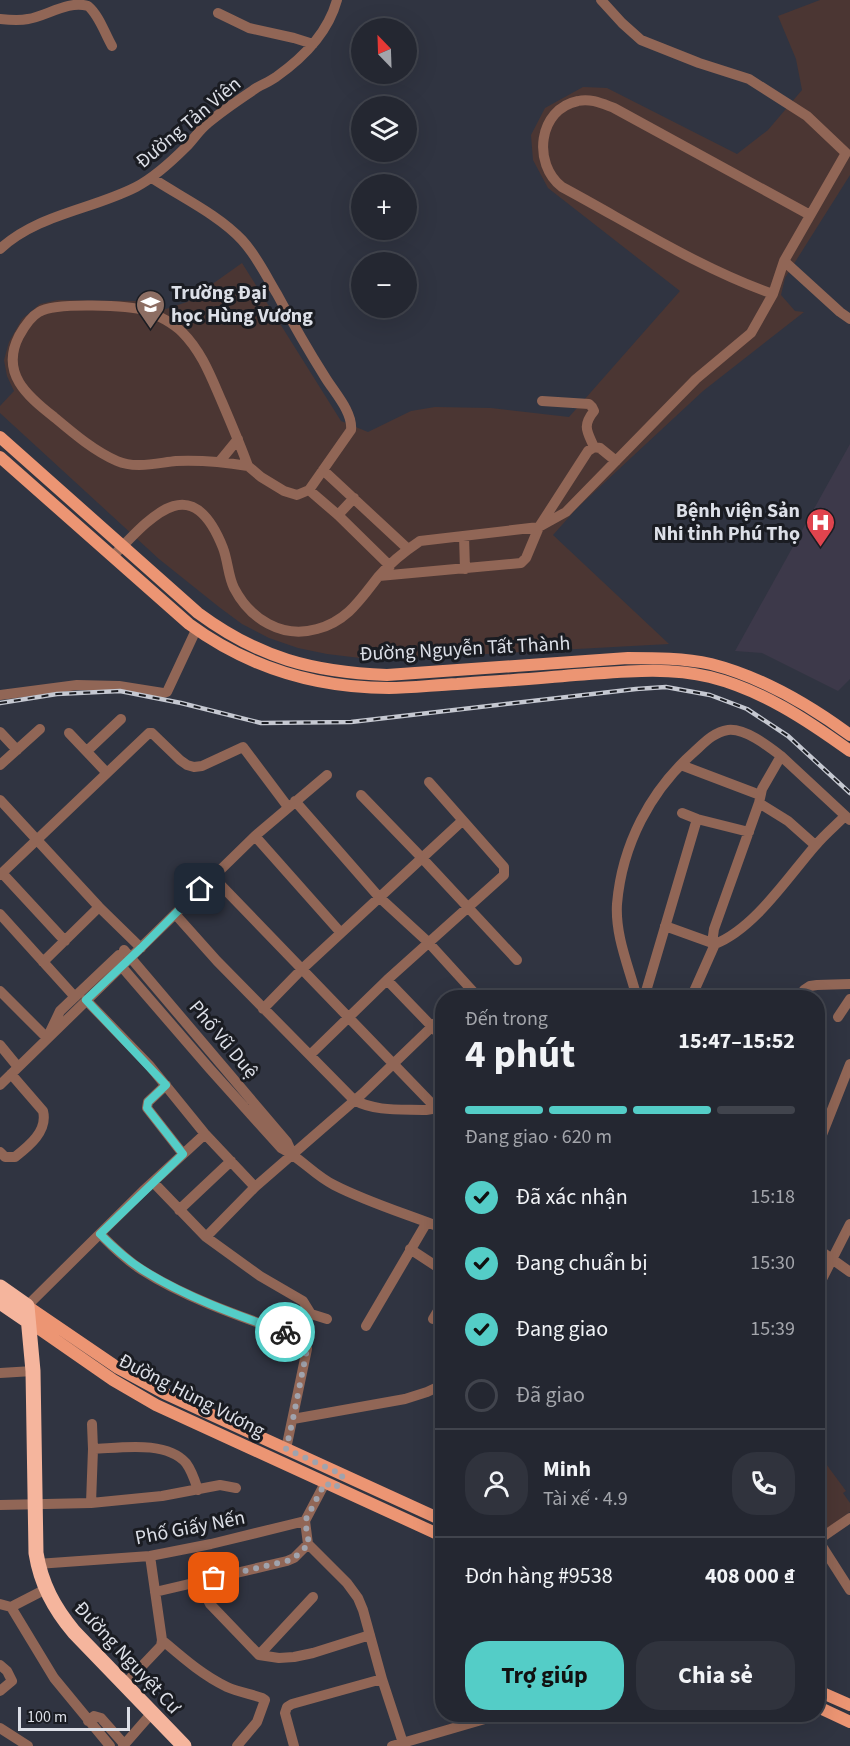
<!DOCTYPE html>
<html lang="vi">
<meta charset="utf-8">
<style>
body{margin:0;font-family:"Source Sans 3",sans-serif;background:#30333d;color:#f1f3f6;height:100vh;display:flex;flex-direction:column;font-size:22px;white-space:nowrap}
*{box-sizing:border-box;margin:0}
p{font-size:20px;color:#a3a5ab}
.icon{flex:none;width:33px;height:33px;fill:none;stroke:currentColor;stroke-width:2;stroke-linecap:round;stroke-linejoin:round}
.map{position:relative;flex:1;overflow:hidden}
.drawer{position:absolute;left:435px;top:990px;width:390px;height:732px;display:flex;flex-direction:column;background:#242731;border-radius:24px;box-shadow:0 6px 24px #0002,0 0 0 2px #41444d}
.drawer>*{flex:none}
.needle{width:39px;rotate:337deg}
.fabs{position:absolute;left:351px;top:18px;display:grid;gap:12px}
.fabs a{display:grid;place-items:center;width:66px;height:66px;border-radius:50%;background:#242731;box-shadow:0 6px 24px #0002,0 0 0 2px #41444d;font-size:30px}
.scale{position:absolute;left:18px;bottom:15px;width:112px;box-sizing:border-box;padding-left:6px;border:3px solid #dcdfe7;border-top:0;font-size:16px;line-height:21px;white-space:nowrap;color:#dcdfe7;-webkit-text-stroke:4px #1a1c22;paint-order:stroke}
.pin{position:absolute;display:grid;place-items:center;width:51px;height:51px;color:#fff;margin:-26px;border-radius:12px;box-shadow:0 3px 9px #0006}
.courier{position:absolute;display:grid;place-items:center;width:60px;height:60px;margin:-30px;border:4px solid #54cdc7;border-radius:50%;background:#fff;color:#222;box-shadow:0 2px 8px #0007}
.headline em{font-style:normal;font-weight:700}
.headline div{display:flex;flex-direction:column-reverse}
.headline{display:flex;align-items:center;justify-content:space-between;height:102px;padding:0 30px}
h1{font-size:39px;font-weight:700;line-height:45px}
.bar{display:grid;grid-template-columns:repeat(4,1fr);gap:9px 6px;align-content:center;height:72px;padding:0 30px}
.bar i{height:8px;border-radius:4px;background:#41444d}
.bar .selected{background:#54cdc7}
.bar p{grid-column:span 4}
.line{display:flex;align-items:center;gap:15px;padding:0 30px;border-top:2px solid #41444d}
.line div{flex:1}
.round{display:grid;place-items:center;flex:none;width:63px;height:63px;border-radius:24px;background:#30333d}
ol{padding:0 30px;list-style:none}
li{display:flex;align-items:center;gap:18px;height:66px}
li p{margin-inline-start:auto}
li .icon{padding:6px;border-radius:50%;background:#54cdc7;color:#111;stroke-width:4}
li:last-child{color:#a3a5ab}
li i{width:33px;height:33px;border:3px solid #41444d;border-radius:50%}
.action{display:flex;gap:12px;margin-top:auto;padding:12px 30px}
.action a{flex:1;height:69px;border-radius:24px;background:#54cdc7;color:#111;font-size:24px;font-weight:700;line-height:69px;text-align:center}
.action a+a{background:#30333d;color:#f1f3f6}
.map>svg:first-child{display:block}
.education{fill:#4b3633}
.medical{fill:#3d394a}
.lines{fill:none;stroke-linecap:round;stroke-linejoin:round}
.minor{stroke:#916656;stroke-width:10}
.major{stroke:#ec9573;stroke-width:12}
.highway{stroke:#f5b59d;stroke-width:15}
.rail-casing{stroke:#c5c8d1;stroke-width:4.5}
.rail{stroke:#1a1c22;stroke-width:2;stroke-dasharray:7;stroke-linecap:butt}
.done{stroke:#a0a3ad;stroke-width:6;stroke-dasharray:0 10.8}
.route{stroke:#54cdc7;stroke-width:8}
.labels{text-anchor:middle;stroke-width:6;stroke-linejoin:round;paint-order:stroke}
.street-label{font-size:20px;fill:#dcdfe7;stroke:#1a1c22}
.poi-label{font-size:20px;font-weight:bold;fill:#dcdfe7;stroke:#1a1c22;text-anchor:start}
</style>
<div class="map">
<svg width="850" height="1746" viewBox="0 0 850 1746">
<rect width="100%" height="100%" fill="#303441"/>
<path class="education" d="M820 0H850V175L785 278 781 295 795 311 804 312 703 391 577 508 553 535 669 644 377 660 327 654 298 648 269 638 242 624 219 607 159 559 0 413V406L14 391 7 376 4 360 9 342 22 319 40 304 58 300 137 301 166 309 187 302 242 263 341 421 368 432 411 411 435 407 491 408 569 417 680 291 548 188 533 160 531 135 545 108 583 87 607 88 737 154 768 130 802 90 796 59 778 16Z
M818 1453 846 1491 843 1493 850 1503V1512L818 1536Z"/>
<path class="medical" d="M850 444V679L838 691 762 653 735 651Z"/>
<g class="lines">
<path class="minor" d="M218 13 249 28 294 38 313 44
M0 19C9 20 19 21 28 19 47 16 68 0 88 6 99 15 105 34 112 46
M152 178C181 197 219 215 242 240 257 256 266 276 277 294 292 322 308 350 325 377 334 392 353 412 351 430L309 490 297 495 284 491 261 477 248 466C240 444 231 423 222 402 211 377 202 352 182 332 174 324 158 315 147 311 129 305 55 302 39 312 30 317 24 327 19 336 0 373 27 396 54 417 73 433 94 451 117 461 135 469 157 463 176 461 200 460 224 462 248 466
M0 249C38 214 91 210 136 187 155 177 171 162 186 147 194 139 199 130 208 123 221 112 237 101 252 91 259 85 268 83 276 77 303 58 328 33 337 0
M784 261 840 312 850 319
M773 294C699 268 631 224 562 187 532 164 538 109 578 101 591 98 603 104 614 108L810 215
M542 401 589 404 592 407 594 411C582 426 587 431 594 447
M220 461 238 439
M323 470 408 549
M309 490 338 515 390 566
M338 515 354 498
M464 536 465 569
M117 552C156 511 193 472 223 548 228 561 228 576 234 588 250 619 282 639 317 629 347 621 360 600 378 577 390 563 405 551 420 541L539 527 566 512 696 379 751 333 773 294 784 261 846 153 807 116 749 79 699 63 641 40 622 23 601 0
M379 576 521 563 526 558 539 527 588 451 594 447 600 448 616 461
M0 695 77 685 119 686 163 693 167 692 196 630
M0 732 17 750
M69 733 106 772
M87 751 121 719
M0 765 40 729
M681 765 760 795
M361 795 422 858 517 960
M0 800 99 907 141 948
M295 801 379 897 428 942 479 998
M759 803 788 821 815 845
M697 819 749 832
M255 836 341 933
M2 873 65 941
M0 875 149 733H152L180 760 187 765 194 767 202 766 243 747 288 807
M213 877 435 1107
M0 914 75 997
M175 914 217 961 354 1100C376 1112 402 1109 426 1110L432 1109 442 1100
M665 926 715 944
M712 943 714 929 759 803 762 789 781 756 850 820
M124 950 287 1142 292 1153
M115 959 210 1069 281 1148C301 1158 314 1175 334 1185 369 1203 407 1214 442 1228
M43 962 99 907
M387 980 442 1037
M0 991 47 1038
M637 998C629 967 615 936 617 904 622 845 650 791 694 752 704 743 714 732 728 730 745 728 768 746 781 756
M644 998 697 819 682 813
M691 998 715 944C754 929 788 877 815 846 824 835 835 826 845 816
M803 998 804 990 810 986 817 985 850 984
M86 1000 149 1065 205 1134 255 1187
M263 1009 301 970 462 821
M838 1017 850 999
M50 1032 60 1011 119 955
M0 1045 18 1067
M311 1054 387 980 504 875V867L429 782
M0 1085 255 836 327 775
M166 1085 148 1102 147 1108 183 1154
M818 1145 850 1064
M0 1152 5 1157H15C29 1146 48 1131 43 1111L11 1074
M153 1182 206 1237 260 1276 303 1301 311 1314 327 1319
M179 1210 231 1161
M100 1234C113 1247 126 1260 142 1270 187 1299 248 1319 298 1337L305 1341 307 1349 286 1449
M206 1237 255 1187 362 1094 442 1017
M410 1249 442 1270
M818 1249 850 1272
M818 1287 850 1224
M27 1306 143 1191 205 1134
M433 1319 442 1304
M366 1326 427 1222
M0 1373 33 1371
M293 1419 405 1399 427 1392 442 1385
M92 1424 93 1449
M91 1503 93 1449C120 1448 166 1440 186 1463 192 1471 195 1481 198 1490
M0 1505 91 1503 162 1496 220 1485 236 1488
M305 1521 308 1544 347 1583 358 1598 363 1610 382 1679 403 1743
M818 1540 850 1590
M818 1540 850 1518
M37 1564 150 1556 211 1544 305 1521 325 1483
M214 1578V1587L208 1600 210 1604 259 1655 279 1658 294 1657 313 1653 370 1635
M155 1592 287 1561 294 1558 308 1544
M0 1604 11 1607 46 1589
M11 1607 54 1678 110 1746
M162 1640C182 1657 202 1675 227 1687 238 1692 251 1694 262 1698L265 1700 257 1722 237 1746
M259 1655 313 1597
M0 1665 7 1671 12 1681 0 1691
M124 1685 161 1646 162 1640 150 1556
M88 1721 94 1716 101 1718 124 1744
M0 1728 28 1746
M123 1746 151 1714
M294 1746 285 1713 287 1707 292 1704 382 1679
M392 1746 502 1714"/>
<path class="major" d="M0 437 198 613C259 658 312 672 387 675L628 658C655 658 684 658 711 664 762 677 808 704 850 735
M0 457 189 624C249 668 315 688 389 688 411 688 434 685 457 684 496 681 535 679 575 675 620 672 666 666 710 677 762 690 807 720 850 751
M27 1306 118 1368 164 1393 442 1520
M28 1321 113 1380 156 1405 442 1536
M818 1691 850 1705
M818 1707 850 1722"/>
<path class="highway" d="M0 1287 27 1306 33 1371 36 1553C41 1584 54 1608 74 1632L184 1746
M0 1302 28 1321"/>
<defs>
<path id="rail" d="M0 703 57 694 120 691 181 703 261 723 351 722 636 689 666 687 710 695 747 709 788 736 850 793"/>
</defs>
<use href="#rail" class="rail-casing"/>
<use href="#rail" class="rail"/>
</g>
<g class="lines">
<path class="done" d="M214 1578 287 1561 294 1558 309 1544 305 1521 325 1483 336 1488 343 1475 286 1449 293 1419 307 1349 305 1341 285 1332"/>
<path class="route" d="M200 889 141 948 86 1000 166 1085 148 1102 147 1108 183 1154 100 1234C113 1247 127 1260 143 1270 186 1297 236 1315 285 1332"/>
</g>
<defs>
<symbol id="university-pin" viewBox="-11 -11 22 30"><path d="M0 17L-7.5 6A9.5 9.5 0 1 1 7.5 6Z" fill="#8d6e63" stroke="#1a1c22"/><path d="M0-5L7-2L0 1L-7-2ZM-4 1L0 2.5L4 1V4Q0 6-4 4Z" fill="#fff"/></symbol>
<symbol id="hospital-pin" viewBox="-11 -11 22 30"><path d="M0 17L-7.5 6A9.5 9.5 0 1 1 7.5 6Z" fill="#e0444e" stroke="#1a1c22"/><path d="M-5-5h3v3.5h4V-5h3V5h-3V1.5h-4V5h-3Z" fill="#fff"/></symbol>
</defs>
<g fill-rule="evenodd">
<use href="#university-pin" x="134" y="288" width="33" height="45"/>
<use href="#hospital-pin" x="804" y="506" width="33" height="45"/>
</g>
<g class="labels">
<g class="street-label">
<text transform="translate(188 122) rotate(-40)" y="7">Đường Tản Viên</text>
<text transform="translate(465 648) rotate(-3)" y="7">Đường Nguyễn Tất Thành</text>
<text transform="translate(224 1039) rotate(50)" y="7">Phố Vũ Duệ</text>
<text transform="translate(192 1395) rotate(27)" y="7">Đường Hùng Vương</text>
<text transform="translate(190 1527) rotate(-11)" y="7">Phố Giấy Nến</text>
<text transform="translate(128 1657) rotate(47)" y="7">Đường Nguyệt Cư</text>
</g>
<g class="poi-label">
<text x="171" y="299">Trường Đại<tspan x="171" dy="23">học Hùng Vương</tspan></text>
<text x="800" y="517" text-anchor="end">Bệnh viện Sản<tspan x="800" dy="23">Nhi tỉnh Phú Thọ</tspan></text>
</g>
</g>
</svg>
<div class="fabs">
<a><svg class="needle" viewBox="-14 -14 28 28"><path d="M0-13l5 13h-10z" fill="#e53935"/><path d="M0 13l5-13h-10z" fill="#a3a5ab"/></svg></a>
<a><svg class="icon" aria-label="layers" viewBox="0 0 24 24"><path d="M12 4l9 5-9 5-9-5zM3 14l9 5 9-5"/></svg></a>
<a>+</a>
<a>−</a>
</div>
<div class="scale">100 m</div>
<div class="pin" style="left:214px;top:1578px;background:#ea580c"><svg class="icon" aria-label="bag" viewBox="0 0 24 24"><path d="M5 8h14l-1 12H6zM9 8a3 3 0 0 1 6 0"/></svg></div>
<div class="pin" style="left:200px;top:889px;background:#1f2937"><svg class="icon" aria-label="home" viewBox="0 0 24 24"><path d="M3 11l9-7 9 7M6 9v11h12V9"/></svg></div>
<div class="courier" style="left:285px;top:1332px"><svg class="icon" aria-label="bike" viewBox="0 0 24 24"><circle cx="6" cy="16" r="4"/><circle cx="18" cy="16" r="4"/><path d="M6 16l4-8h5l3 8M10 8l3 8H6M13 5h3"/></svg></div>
<section class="drawer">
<div class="headline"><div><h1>4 phút</h1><p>Đến trong</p></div><em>15:47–15:52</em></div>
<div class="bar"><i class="selected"></i><i class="selected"></i><i class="selected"></i><i></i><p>Đang giao · 620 m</p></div>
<ol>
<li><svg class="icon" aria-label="check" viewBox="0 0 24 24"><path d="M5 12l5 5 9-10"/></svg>Đã xác nhận<p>15:18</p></li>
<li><svg class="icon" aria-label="check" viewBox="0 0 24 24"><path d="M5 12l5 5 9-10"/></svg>Đang chuẩn bị<p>15:30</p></li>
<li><svg class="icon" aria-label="check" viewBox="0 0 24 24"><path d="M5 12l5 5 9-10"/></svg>Đang giao<p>15:39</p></li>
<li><i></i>Đã giao</li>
</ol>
<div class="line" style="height:108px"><a class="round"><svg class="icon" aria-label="person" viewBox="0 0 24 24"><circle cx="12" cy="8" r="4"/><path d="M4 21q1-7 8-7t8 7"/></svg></a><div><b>Minh</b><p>Tài xế · 4.9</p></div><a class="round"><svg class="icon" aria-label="phone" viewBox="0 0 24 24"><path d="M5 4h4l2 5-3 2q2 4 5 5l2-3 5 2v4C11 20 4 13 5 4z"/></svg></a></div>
<div class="line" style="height:78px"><div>Đơn hàng #9538</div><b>408 000 ₫</b></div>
<div class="action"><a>Trợ giúp</a><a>Chia sẻ</a></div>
</section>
</div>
